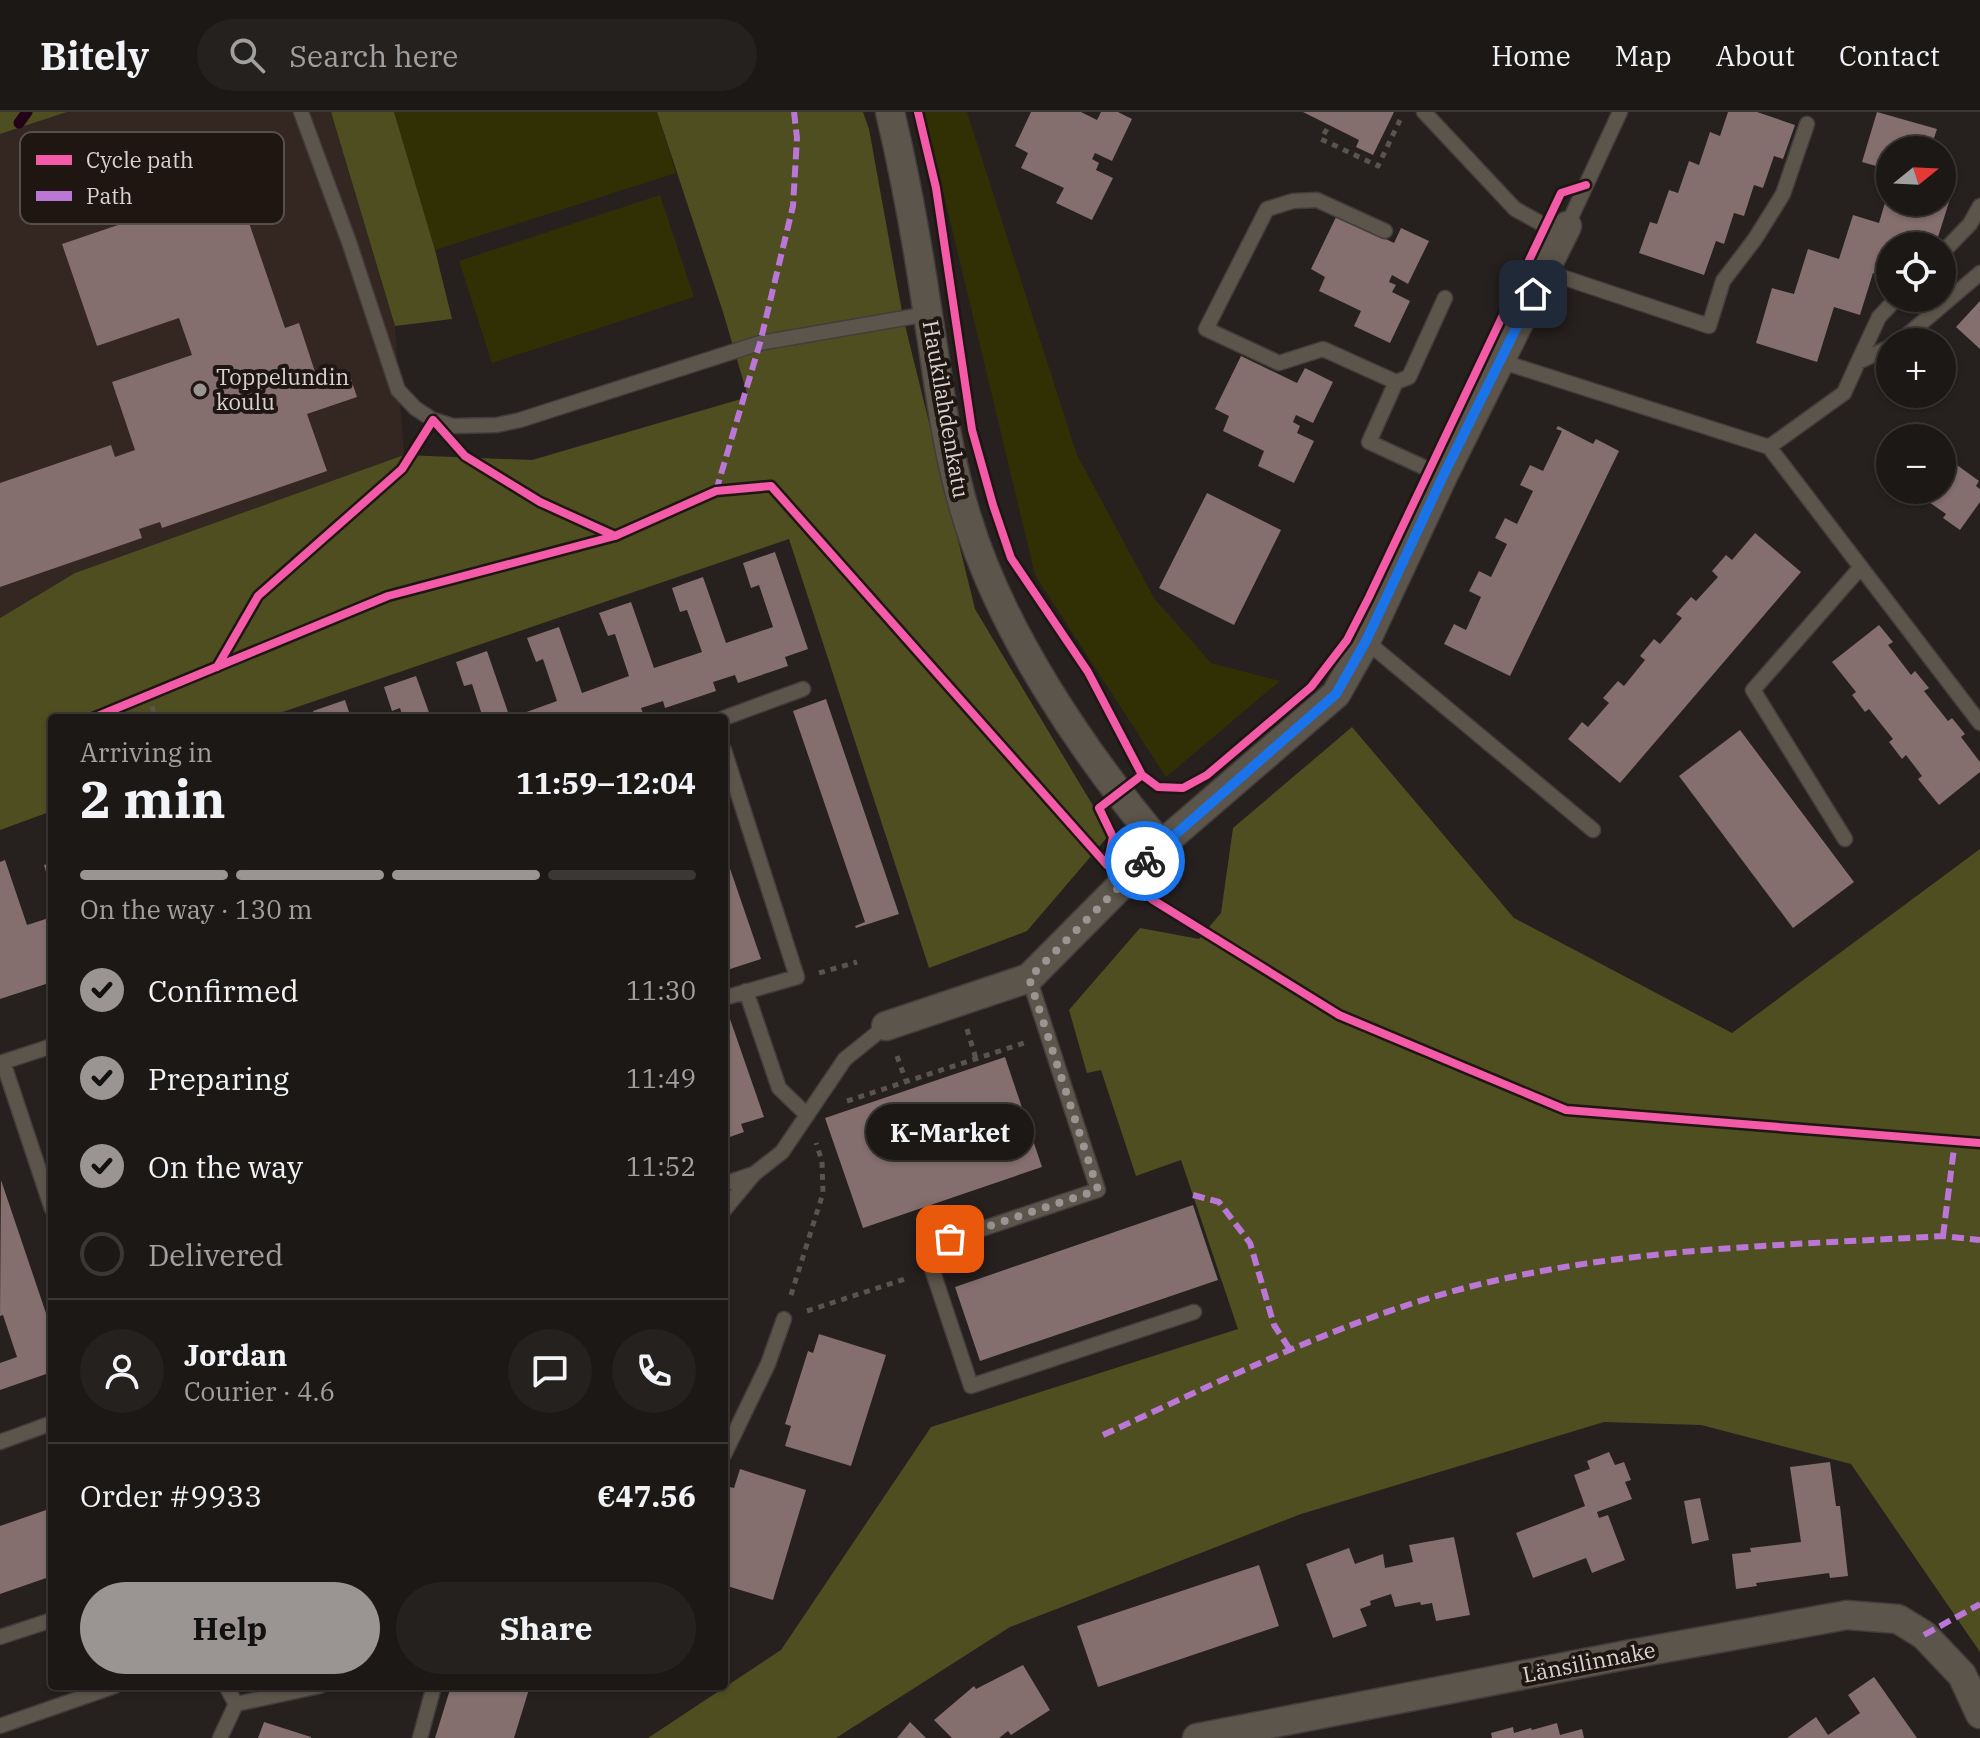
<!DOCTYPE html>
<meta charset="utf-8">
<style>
body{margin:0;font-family:"IBM Plex Serif",serif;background:#25211f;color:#f1f3f6;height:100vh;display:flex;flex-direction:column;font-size:30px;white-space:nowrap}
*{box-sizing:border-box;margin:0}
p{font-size:26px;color:#a0a0a1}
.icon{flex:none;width:44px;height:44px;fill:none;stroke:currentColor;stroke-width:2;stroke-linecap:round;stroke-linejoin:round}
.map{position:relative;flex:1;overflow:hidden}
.sheet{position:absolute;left:48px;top:602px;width:680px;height:976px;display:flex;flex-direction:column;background:#1c1816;border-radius:8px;box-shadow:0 2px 6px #0004,0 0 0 2px #3a3735}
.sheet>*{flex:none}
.needle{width:52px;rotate:72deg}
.tools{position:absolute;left:1876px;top:24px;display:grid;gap:16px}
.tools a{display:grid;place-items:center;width:80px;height:80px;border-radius:50%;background:#1c1816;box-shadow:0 2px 6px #0004,0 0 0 2px #3a3735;font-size:40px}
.pin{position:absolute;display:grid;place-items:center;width:68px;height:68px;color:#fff;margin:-34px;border-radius:16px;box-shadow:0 4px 12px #0006}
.courier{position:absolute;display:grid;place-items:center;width:80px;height:80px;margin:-40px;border:6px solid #1a73e8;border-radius:50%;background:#fff;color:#222;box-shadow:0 2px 10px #0007}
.bubble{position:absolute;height:56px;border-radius:28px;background:#1c1816;box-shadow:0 2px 6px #0004,0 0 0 2px #3a3735;font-size:26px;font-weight:700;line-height:56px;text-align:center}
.overview em{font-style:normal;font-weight:700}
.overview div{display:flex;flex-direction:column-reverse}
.overview{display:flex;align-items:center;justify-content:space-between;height:136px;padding:0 32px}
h1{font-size:52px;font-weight:700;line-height:60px}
.bar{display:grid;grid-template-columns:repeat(4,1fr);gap:12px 8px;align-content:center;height:96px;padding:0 32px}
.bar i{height:10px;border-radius:6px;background:#3a3735}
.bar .selected{background:#9a9492}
.bar p{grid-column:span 4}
.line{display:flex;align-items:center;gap:20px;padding:0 32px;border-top:2px solid #3a3735}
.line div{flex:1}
.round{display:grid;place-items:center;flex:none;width:84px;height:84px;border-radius:42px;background:#25211f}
ol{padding:0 32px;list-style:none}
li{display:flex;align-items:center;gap:24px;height:88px}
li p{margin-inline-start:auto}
li .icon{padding:8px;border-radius:50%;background:#9a9492;color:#111;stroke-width:4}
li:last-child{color:#a0a0a1}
li i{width:44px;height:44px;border:4px solid #3a3735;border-radius:50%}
.button{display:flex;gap:16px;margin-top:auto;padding:16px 32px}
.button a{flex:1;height:92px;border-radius:48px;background:#9a9492;color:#111;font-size:32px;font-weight:700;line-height:92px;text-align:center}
.button a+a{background:#25211f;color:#f1f3f6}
header{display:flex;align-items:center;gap:48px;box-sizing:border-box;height:112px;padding:0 40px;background:#1c1816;border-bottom:2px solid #3a3735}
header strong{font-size:38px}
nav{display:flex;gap:44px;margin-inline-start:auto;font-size:28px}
.search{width:560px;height:72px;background:#25211f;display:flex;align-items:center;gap:20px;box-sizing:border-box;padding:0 28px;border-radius:44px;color:#a0a0a1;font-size:30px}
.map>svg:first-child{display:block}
.built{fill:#342620}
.green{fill:#313005}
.forest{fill:#4f4e21}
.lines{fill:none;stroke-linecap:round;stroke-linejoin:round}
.stream{stroke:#220318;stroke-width:11}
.building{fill:#846e6e}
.lane-casing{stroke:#423d3b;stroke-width:17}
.street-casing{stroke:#423d3b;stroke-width:31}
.path{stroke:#5a544e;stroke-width:5;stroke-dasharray:6 6;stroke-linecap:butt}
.lane{stroke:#5c554b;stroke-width:14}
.street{stroke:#5c554b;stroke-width:28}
.quiet{stroke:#ba77d6;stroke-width:6;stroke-dasharray:12 6;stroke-linecap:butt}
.cycleway-casing{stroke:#1f1612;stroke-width:13}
.cycleway{stroke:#f35aa7;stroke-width:8}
.done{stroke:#9a9492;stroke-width:8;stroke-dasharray:0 14.4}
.route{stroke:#1a73e8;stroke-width:10}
.poi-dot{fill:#9a9492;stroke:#1f1612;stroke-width:3}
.labels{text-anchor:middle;stroke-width:8;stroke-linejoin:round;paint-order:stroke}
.poi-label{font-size:22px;fill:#d9d3d0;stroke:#1f1612;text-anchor:start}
.street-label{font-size:22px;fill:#d9d3d0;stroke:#1f1612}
.key{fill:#1f1612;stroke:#574f4b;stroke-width:2}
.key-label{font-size:22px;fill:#d9d3d0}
</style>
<header>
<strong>Bitely</strong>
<div class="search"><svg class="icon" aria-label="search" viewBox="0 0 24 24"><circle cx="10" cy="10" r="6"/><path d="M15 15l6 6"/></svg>Search here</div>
<nav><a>Home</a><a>Map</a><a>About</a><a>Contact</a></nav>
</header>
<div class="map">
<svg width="1980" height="1626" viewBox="0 0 1980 1626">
<rect width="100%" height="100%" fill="#26201e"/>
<path class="built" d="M67 0H331L395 214 404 343 75 461 0 506V22Z"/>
<path class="green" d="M394 0H657L676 61 435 138Z
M924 0H967L1077 343 1154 486 1211 551 1280 569 1166 665 1035 463Z
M660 83 694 185 492 251 459 149Z"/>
<path class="forest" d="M0 0H67L0 22Z
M331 0H394L435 138 452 207 395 214Z
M657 0H863L869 17 903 205 975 497 1110 722 1027 819 929 856 789 427 265 606H52V699L0 718V506L75 461 404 343 532 348 748 285 723 200Z
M1352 615 1514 806 1732 921 1980 737V1540L1851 1352 1701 1313 1604 1310 1301 1402 1010 1515 836 1626H648L781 1538 931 1315 1238 1217 1181 1048 1136 1064 1101 958 1087 961 1069 898 1140 816 1199 827 1221 801 1233 716Z"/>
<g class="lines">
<path class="stream" d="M19 11 27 0"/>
</g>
<path class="building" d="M1031 0H1081L1097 8 1101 0H1118L1132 7 1112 49 1095 41 1092 47 1099 51 1096 58 1113 66 1092 108 1056 91 1064 76 1021 56 1028 41 1015 34Z
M1303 0H1394L1373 43 1356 35 1359 28Z
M1728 0H1757L1795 13 1783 47 1774 44 1763 76 1754 73 1744 104 1734 101 1724 132 1716 129 1704 163 1639 141 1650 110 1657 112 1669 78 1678 81 1689 49 1699 53 1710 20 1720 24Z
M1877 0 1937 17 1930 38H1890V58L1862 50Z
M1942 70 1954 74 1938 125 1917 118 1912 134H1890V166L1873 161 1860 203 1834 195 1817 250 1756 231 1772 176 1794 182 1808 137 1839 147 1853 103 1879 111 1889 77 1890 90H1942Z
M236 73 285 216 299 211 318 269 348 258 357 285 307 302 327 359 162 416 160 410 139 417 142 426 0 475V371L111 333 115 345 135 338 112 270 192 243 179 206 97 234 62 132Z
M1337 103 1394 131 1401 116 1429 129 1408 172 1392 163 1389 170 1396 173 1392 180 1410 189 1390 231 1354 214 1361 199 1319 179 1325 165 1311 157Z
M1980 189V237L1956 215Z
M1241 244 1297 271 1305 256 1333 270 1313 311 1296 303 1293 310 1300 314 1297 321 1314 329 1294 371 1258 354 1264 339 1223 319 1229 304 1215 297Z
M1558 314 1593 332 1596 327 1619 339 1510 564 1444 532 1454 512 1466 518 1481 485 1469 479 1479 459 1491 465 1507 432 1495 426 1505 406 1517 412 1533 379 1520 373 1530 353 1543 359 1562 319 1556 317Z
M1942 350 1953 357 1957 353 1979 369 1976 374 1980 377V390L1960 418 1943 406 1946 402 1919 383 1923 378H1942Z
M1207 381 1281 418 1234 513 1159 476Z
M1755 421 1801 460 1620 671 1568 627 1582 610 1588 615 1609 591 1603 586 1618 569 1624 574 1645 548 1640 544 1654 527 1660 532 1682 506 1676 502 1691 485 1696 489 1718 465 1712 459 1726 443 1732 448Z
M775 440 808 537 785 545 788 554 738 571 735 563 713 570 716 579 665 596 663 589 641 596 644 604 638 606H483L472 572 464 574 456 550 487 539 510 606 557 589 543 547 536 550 527 526 559 515 582 581 629 564 615 522 608 524 599 501 631 490 654 556 702 540 687 498 680 500 672 476 703 465 726 531 773 515 759 473 751 476 743 451Z
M1879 513 1893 530 1888 533 1911 563 1915 559 1929 576 1924 579 1948 609 1952 606 1965 622 1961 625 1980 650V660L1939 693 1918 667 1922 664 1906 643 1902 647 1889 630 1893 627 1869 597 1865 600 1852 583 1856 580 1832 550Z
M416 564 431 606H403L400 596 392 599 384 575Z
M826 587 899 802 856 816 855 814 865 810 793 599Z
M345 588 351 606H316L313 599Z
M1740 618 1854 770 1793 816 1679 664Z
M724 739 761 847 724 859Z
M5 748 27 813 52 805V870L0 887V750Z
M52 750V777H51L44 753Z
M730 907 764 1005 741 1012 744 1020 724 1027V983L729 981 724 966V909Z
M1005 945 1042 1055 863 1116 825 1006Z
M1 1068 52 1219V1260L0 1278V1251L17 1245 3 1203 0 1204Z
M1193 1093 1218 1168 980 1249 955 1175Z
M819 1222 886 1243 851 1354 785 1334 791 1314 785 1312 808 1239 813 1241Z
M1609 1340 1615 1353 1624 1350 1631 1368 1625 1370 1632 1387 1597 1400 1599 1406 1608 1403 1625 1448 1592 1461 1586 1446 1533 1466 1516 1421 1585 1394 1574 1363 1590 1357 1587 1349Z
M1830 1350 1836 1394H1840L1848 1464 1830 1466 1829 1461 1756 1471 1757 1474 1736 1477 1732 1442 1751 1440 1750 1436 1801 1430 1790 1355Z
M740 1357 806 1378 773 1488 724 1473V1394L730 1375 734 1376Z
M1700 1386 1709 1428 1692 1432 1684 1389Z
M52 1396V1464L0 1482V1414Z
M1454 1425 1470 1503 1436 1509 1432 1491 1421 1493 1420 1490 1395 1495 1391 1482 1370 1489 1371 1493 1360 1497 1367 1514 1333 1526 1306 1452 1349 1436 1355 1452 1383 1442 1385 1456 1413 1450 1409 1433Z
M1259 1453 1279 1514 1098 1575 1077 1514Z
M1023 1553 1050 1598 1011 1623 1008 1619 999 1626H952L934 1608 974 1574 976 1577Z
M1874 1565 1917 1626H1787L1816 1605 1828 1623 1860 1601 1848 1583Z
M451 1574H530L514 1626H435Z
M264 1610 311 1625V1626H258Z
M910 1610 926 1626H897Z
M1557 1611 1560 1623 1582 1617 1584 1626H1492L1491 1621 1513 1615 1514 1621 1531 1616 1532 1618Z"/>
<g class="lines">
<defs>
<path id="lane" d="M301 0 349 130 398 278 415 296 433 308 453 314 497 313 520 308 760 231 928 202
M1424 0 1515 97 1562 123
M1567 114 1620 0
M1385 119 1317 88 1293 89 1267 97 1206 217 1279 251 1323 237 1396 270
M1942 141 1970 112 1980 94
M1544 159 1709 214 1723 169 1755 127 1783 82 1807 12
M1899 230 1980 161
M1500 249 1769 335 1844 281 1858 250 1890 235
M1858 250 1879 205 1897 186
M1769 335 1980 611
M1443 364 1369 330 1396 270 1409 265 1445 186
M1366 529 1593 718
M724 606 803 577
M724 638 797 865 724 886
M1845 727 1753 578 1861 455
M1029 866 1098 1078 925 1136 971 1274 1194 1200
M746 879 779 976 806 1002
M3 950 52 1097
M0 951 52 934
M724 1072 753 1062
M724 1098 754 1062 782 1040 845 947 886 914
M0 1330 52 1311
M724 1343 768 1252 784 1207
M0 1525 52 1508
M226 1574 236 1592
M236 1592 320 1574
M0 1614 115 1574
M220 1626 236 1592
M420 1626 434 1574"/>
<path id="street" d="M890 0C906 67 918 135 928 203 939 271 946 339 967 406 1002 521 1084 642 1161 733
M886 914 1029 866 1161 733 1336 582 1366 529 1443 364 1567 114
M1197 1626 1626 1543 1847 1503 1898 1507 1924 1523 1962 1563 1980 1602"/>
</defs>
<use href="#lane" class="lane-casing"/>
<use href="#street" class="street-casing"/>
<path class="path" d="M1327 17 1321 27 1378 54 1400 8
M148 583 156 606
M1157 674 1178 676
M819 861 857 850
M967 917 976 947
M897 944 906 969
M847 989 1024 931
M791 1183 823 1081 822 1049 816 1031
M807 1199 908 1166"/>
<use href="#lane" class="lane"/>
<use href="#street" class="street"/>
<path class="quiet" d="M716 379 760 231 793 94 797 26 794 0
M1193 1083 1219 1090 1250 1131 1274 1213 1291 1239
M1943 1124 1955 1028
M1103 1323C1230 1265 1361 1198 1498 1168 1643 1135 1795 1133 1943 1124L1980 1128
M1924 1523 1980 1492"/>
<defs>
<path id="cycleway" d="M918 0 936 76 972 318 993 393 1011 446 1088 560 1142 663 1158 675 1183 676 1207 663 1311 575 1347 528 1369 485 1561 81 1586 73
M217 555 258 484 402 357 433 308 465 344 540 390 615 424 716 379 771 374 1107 753
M93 606 388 484 615 424
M1142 663 1099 696 1113 725 1107 753 1153 788 1339 903 1566 998 1980 1031"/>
</defs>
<use href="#cycleway" class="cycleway-casing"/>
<use href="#cycleway" class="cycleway"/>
</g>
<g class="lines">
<path class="done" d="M950 1127 1098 1078 1029 866 1145 749"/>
<path class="route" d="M1145 749 1336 582 1366 529 1443 364 1533 182"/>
</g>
<circle class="poi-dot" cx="200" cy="278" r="8"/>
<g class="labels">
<g class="poi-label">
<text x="216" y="273">Toppelundin<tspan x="216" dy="25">koulu</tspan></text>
</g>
<g class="street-label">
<text transform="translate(946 297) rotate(80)" y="8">Haukilahdenkatu</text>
<text transform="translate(1589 1550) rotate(-11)" y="8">Länsilinnake</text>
</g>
</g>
<rect x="20" y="20" width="264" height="92" rx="12" class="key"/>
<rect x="36" y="43" width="36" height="10" fill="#f35aa7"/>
<rect x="36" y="79" width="36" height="10" fill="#ba77d6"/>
<g class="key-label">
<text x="86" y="56">Cycle path</text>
<text x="86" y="92">Path</text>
</g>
</svg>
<div class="tools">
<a><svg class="needle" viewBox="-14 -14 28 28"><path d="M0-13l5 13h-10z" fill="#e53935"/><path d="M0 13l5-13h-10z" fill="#a0a0a1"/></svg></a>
<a><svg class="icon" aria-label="locate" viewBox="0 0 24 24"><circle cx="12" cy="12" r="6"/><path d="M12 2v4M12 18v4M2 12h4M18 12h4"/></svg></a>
<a>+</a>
<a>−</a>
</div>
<div class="pin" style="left:950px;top:1127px;background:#ea580c"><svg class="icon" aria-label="bag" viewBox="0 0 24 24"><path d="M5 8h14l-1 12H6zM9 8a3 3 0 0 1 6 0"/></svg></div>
<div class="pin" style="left:1533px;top:182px;background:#1f2937"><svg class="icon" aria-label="home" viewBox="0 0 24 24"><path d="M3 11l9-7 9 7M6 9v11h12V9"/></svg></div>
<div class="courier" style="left:1145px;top:749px"><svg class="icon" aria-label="bike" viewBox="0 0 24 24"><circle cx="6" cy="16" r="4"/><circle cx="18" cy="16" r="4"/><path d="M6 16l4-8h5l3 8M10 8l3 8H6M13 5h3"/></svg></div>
<div class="bubble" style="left:866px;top:992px;width:168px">K-Market</div>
<section class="sheet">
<div class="overview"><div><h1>2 min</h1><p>Arriving in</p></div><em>11:59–12:04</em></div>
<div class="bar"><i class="selected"></i><i class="selected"></i><i class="selected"></i><i></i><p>On the way · 130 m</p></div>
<ol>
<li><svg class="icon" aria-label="check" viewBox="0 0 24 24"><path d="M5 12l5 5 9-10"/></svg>Confirmed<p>11:30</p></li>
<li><svg class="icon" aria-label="check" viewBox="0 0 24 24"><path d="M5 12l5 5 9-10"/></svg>Preparing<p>11:49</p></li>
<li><svg class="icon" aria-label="check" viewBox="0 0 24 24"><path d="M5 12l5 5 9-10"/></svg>On the way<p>11:52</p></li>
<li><i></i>Delivered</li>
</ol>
<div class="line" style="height:144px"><a class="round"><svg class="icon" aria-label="person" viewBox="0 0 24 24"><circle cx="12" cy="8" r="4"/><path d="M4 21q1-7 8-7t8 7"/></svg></a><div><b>Jordan</b><p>Courier · 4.6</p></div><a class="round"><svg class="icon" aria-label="chat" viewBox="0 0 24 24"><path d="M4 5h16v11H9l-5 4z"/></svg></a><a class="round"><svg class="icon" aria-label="phone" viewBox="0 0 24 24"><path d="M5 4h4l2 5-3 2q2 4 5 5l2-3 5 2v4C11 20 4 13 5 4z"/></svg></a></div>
<div class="line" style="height:104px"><div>Order #9933</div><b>€47.56</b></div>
<div class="button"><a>Help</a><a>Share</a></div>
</section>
</div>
